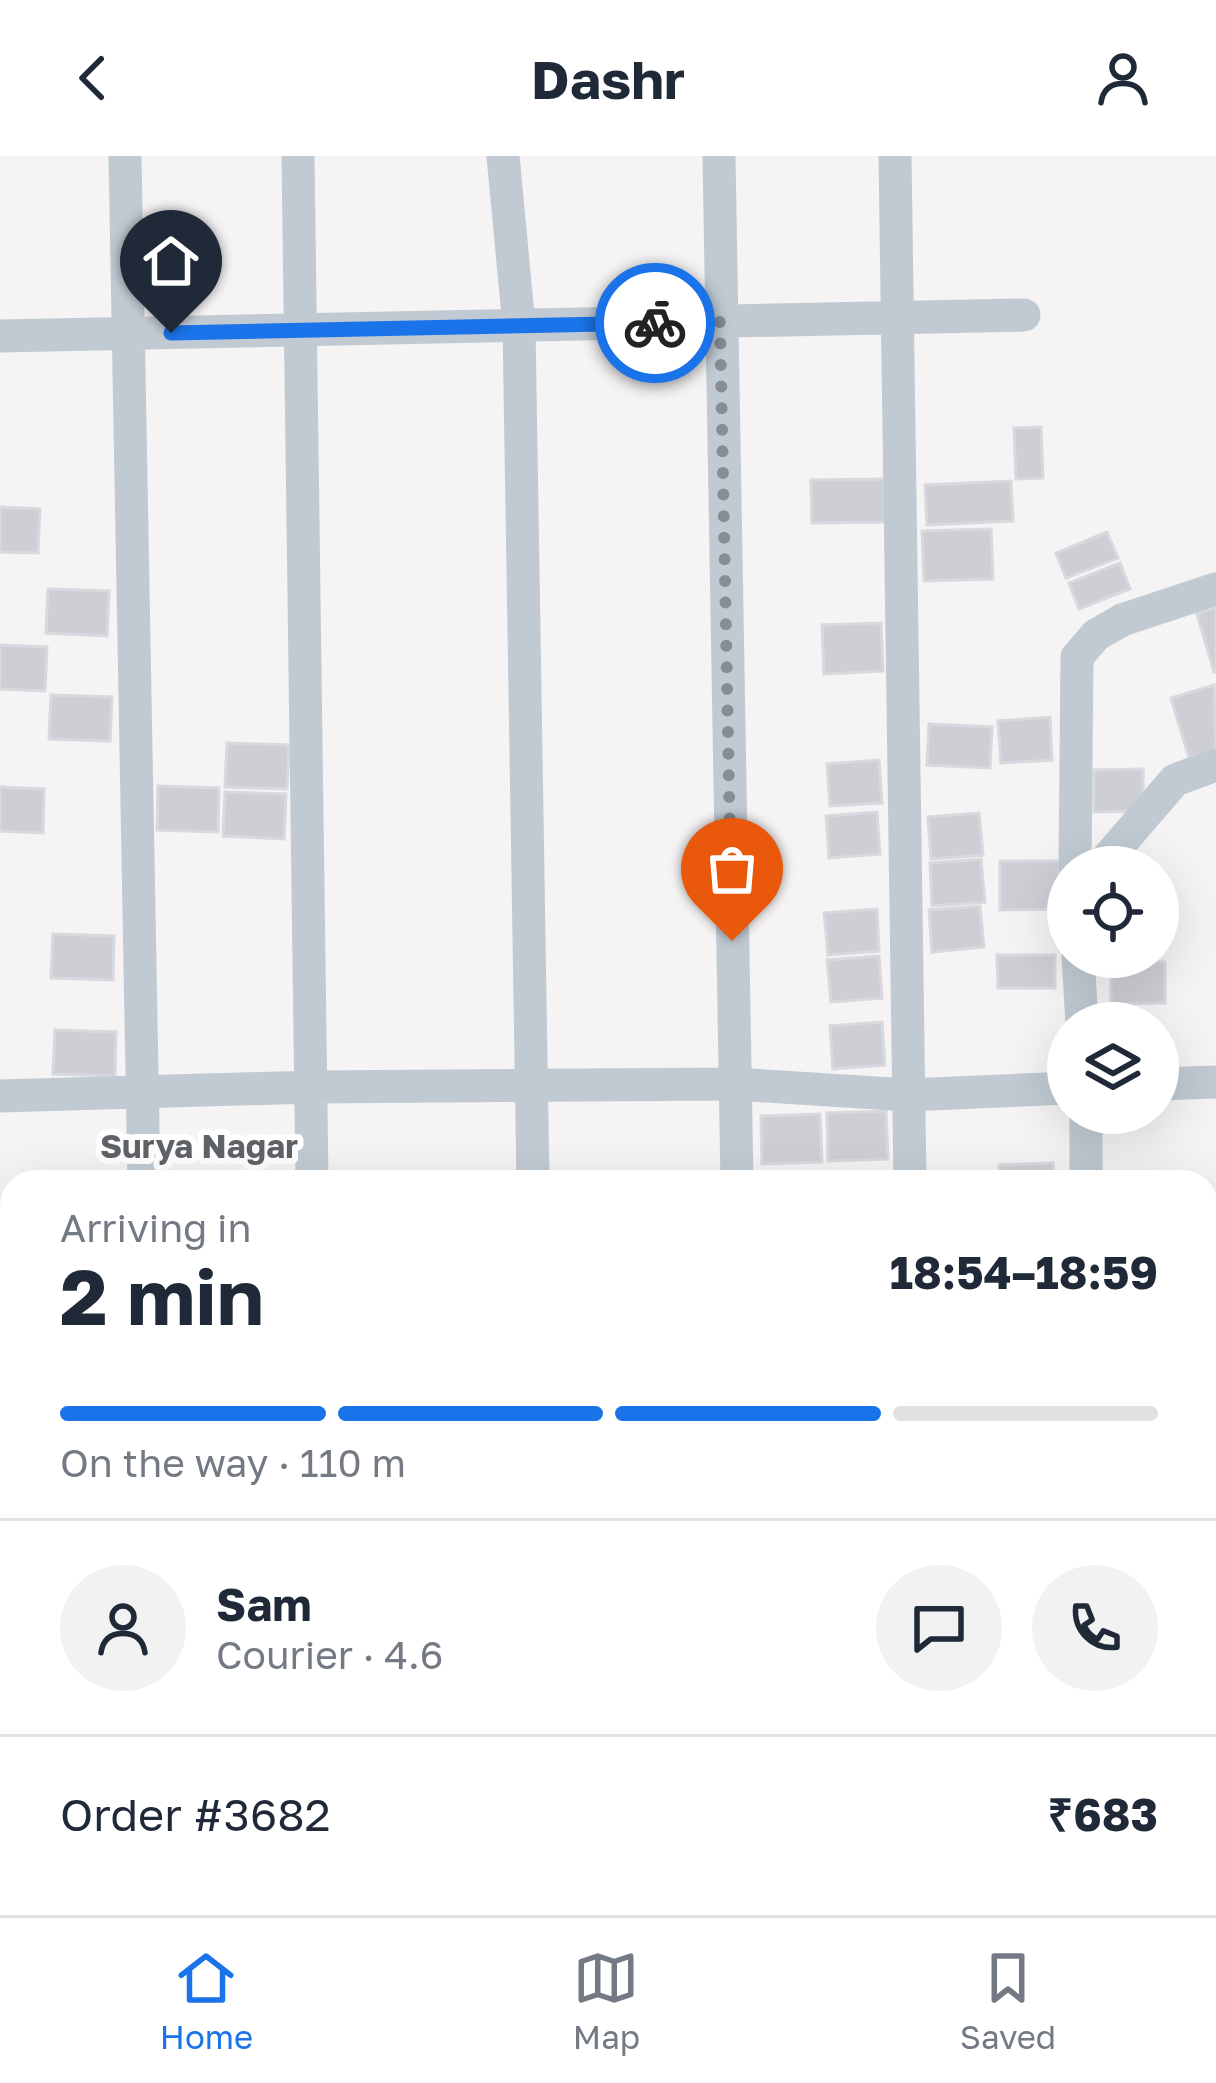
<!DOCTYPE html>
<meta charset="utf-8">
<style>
body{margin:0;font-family:"Golos Text",sans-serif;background:#f2f2f3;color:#1f2937;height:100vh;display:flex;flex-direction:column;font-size:45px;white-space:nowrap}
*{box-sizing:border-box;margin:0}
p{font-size:39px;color:#747a83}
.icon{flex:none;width:66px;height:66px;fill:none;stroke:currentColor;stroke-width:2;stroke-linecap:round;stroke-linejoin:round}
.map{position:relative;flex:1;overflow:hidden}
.panel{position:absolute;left:0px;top:1014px;width:1218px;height:747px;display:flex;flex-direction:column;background:#fff;border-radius:36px 36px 0 0;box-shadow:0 12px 48px #0002}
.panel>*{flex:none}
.tools{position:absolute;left:1047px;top:690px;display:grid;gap:24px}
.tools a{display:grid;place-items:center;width:132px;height:132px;border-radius:50%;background:#fff;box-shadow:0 12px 48px #0002;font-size:60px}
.pin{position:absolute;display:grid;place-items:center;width:102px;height:102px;color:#fff;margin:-123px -51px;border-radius:50% 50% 50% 0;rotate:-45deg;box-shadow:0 0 12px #0007}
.pin .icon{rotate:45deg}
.courier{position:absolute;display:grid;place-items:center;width:120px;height:120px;margin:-60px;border:9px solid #1a73e8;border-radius:50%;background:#fff;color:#222;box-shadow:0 3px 15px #0007}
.summary em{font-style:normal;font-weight:700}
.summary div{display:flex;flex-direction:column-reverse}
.summary{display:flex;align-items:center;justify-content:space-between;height:204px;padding:0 60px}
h1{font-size:78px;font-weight:700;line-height:90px}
.bar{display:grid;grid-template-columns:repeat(4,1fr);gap:18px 12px;align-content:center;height:144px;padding:0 60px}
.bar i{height:15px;border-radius:9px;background:#e0e1e3}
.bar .active{background:#1a73e8}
.bar p{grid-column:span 4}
.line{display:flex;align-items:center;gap:30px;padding:0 60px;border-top:3px solid #e0e1e3}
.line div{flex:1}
.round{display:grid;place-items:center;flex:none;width:126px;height:126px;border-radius:63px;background:#f2f2f3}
header{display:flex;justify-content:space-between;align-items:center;height:156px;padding:0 60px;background:#fff;font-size:54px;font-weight:700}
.dock{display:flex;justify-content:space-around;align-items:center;height:168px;border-top:3px solid #e0e1e3;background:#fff;font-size:33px;color:#747a83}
.dock a{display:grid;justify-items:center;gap:6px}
.dock .active{color:#1a73e8}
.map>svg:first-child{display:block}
.building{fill:#cdcfd5;stroke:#d7d9de;stroke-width:3}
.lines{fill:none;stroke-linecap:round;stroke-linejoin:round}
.street{stroke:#c1cad2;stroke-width:33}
.done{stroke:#868d94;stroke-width:12;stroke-dasharray:0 21.6}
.route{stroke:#1a73e8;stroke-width:15}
.labels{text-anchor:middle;stroke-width:12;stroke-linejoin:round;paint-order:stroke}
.neighbourhood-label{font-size:33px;font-weight:bold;fill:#5f6368;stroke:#fff}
</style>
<header><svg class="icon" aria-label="back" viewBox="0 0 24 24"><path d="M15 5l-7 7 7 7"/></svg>Dashr<svg class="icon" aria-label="person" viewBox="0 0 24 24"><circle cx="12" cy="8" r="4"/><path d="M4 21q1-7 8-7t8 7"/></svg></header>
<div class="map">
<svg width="1216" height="1759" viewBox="0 0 1216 1759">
<rect width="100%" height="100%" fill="#f5f3f3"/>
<path class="building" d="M1041 271 1043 322 1016 323 1014 272Z
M884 323 885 366 812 367 811 324Z
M1011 325 1013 365 927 369 925 329Z
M0 351 40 353 38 397 0 396Z
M991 373 993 423 924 425 922 375Z
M1107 376 1118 402 1066 422 1056 397Z
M1120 407 1130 433 1079 453 1069 427Z
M48 433 109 435 107 480 46 477Z
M1216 452V516H1214L1197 458Z
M881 467 883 515 824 518 822 469Z
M0 489 47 491 45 535 0 533Z
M1214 529 1216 594 1189 602 1171 542Z
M51 539 112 541 110 585 49 583Z
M1050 561 1052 604 1001 607 998 565Z
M929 568 992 571 990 612 927 609Z
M227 587 289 589 287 633 225 631Z
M879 604 882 647 830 650 827 608Z
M1143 613V655L1094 656V614Z
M158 630 219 632 218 676 157 674Z
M0 631 44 633 43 677 0 675Z
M225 636 286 638 284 683 223 680Z
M877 656 880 698 829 702 826 660Z
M979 657 983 699 931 703 928 661Z
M981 703 985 746 932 750 930 707Z
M1000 705H1059V753L1000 754Z
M980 750 984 791 932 796 929 754Z
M877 753 879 795 828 799 824 757Z
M53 778 114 780 113 824 51 822Z
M997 799H1055V832H998Z
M879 800 882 842 831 846 827 804Z
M1111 806H1165V847L1111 848Z
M882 866 885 909 833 913 830 870Z
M55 874 116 876 115 920 53 918Z
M886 955 888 1003 828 1005 827 957Z
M820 958 822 1006 762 1008 761 960Z
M1053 1007 1054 1026H999V1009Z
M12 1072V1120L0 1121V1073Z
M12 1131V1179H0V1132Z
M1206 1153H1216V1200H1206Z
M12 1222V1270L0 1271V1223Z
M0 1363H12V1411H0Z"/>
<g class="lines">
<path class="street" d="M125 0 144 1026
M298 0 312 1026
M503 0 519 170 533 1026
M719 0 737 1026
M895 0 910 1026
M0 180 1024 159
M1075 711 1077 501 1096 479 1122 464 1216 433
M1100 711 1175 624 1216 609
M1078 801 1082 867
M1158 928 1216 926
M0 940 311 931 735 928 908 939 1068 932
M1086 957V1026
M153 1749V1759
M322 1749 323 1759
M539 1749V1759
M750 1749V1759
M925 1749V1759
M1095 1749V1759"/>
</g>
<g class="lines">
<path class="done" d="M655 167 720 166 732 785"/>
<path class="route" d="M171 177 655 167"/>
</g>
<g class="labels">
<g class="neighbourhood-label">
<text x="199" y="1002">Surya Nagar</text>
</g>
</g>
</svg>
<div class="tools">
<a><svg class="icon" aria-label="locate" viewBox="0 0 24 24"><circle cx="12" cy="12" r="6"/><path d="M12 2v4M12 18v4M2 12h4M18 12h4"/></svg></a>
<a><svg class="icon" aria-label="layers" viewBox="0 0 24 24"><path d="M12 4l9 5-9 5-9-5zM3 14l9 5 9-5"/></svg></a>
</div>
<div class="pin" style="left:732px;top:785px;background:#ea580c"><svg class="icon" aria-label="bag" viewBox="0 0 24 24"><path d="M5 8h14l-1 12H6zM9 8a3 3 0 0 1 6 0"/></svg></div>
<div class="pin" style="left:171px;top:177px;background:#1f2937"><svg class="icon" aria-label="home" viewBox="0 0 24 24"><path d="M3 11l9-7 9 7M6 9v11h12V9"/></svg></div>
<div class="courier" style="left:655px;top:167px"><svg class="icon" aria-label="bike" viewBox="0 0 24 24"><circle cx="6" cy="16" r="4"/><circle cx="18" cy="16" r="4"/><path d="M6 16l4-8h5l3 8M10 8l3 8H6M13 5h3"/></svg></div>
<section class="panel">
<div class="summary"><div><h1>2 min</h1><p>Arriving in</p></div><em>18:54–18:59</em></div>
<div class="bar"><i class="active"></i><i class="active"></i><i class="active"></i><i></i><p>On the way · 110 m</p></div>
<div class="line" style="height:216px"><a class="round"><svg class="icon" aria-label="person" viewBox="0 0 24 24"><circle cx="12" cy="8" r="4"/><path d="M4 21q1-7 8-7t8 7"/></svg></a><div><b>Sam</b><p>Courier · 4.6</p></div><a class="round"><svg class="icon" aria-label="chat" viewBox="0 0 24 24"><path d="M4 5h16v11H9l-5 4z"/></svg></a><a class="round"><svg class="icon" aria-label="phone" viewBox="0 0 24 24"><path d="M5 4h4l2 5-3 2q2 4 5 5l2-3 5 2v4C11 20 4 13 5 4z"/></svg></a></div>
<div class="line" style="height:156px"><div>Order #3682</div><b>₹683</b></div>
</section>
</div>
<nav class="dock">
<a class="active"><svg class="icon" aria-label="home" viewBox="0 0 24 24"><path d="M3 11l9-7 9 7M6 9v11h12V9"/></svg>Home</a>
<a><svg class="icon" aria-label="map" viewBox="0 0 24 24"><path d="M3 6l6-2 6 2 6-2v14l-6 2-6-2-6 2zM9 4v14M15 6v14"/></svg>Map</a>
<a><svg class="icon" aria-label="saved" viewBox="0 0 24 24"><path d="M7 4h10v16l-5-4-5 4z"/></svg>Saved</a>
</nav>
